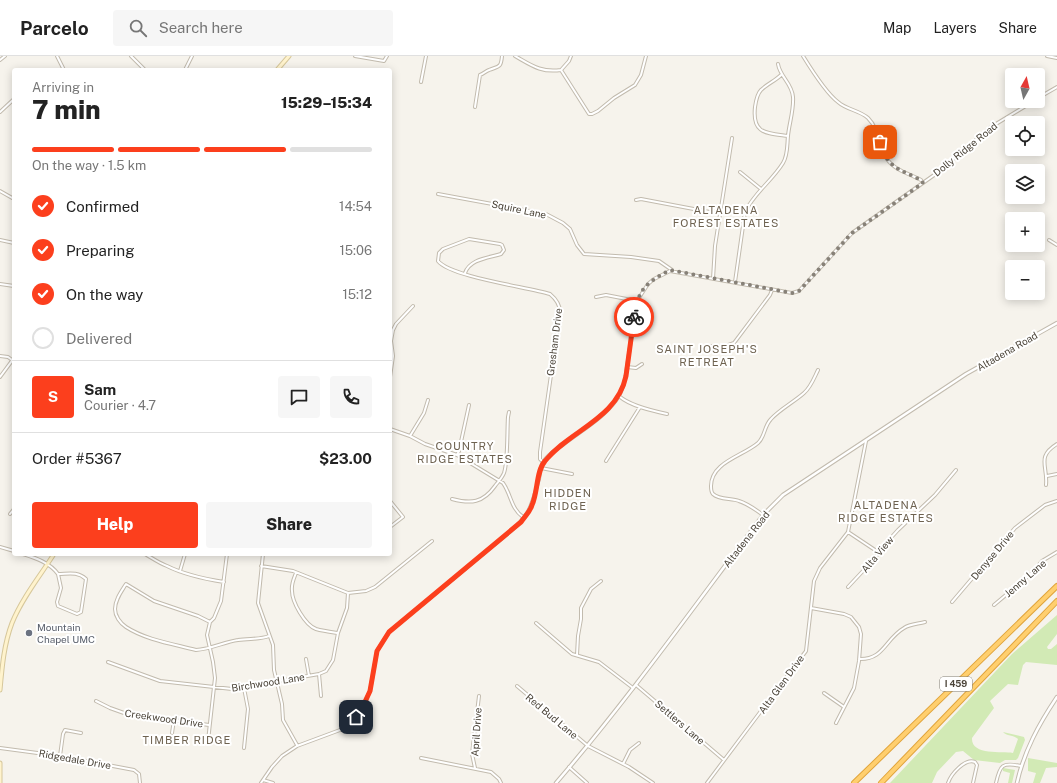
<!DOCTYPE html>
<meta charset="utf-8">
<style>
body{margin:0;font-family:"Public Sans",sans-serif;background:#f6f6f6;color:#222;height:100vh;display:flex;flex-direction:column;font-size:15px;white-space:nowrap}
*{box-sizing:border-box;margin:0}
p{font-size:13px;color:#767676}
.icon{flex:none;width:22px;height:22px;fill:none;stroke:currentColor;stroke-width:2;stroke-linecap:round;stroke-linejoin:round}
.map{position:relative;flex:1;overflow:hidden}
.details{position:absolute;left:12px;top:12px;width:380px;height:488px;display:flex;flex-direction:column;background:#fff;border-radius:4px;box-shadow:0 2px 10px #0003}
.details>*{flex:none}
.needle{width:26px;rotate:8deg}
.tools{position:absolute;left:1005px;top:12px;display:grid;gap:8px}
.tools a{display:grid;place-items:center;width:40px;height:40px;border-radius:4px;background:#fff;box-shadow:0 2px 10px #0003;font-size:20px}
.pin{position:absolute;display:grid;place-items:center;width:34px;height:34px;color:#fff;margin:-17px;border-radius:8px;box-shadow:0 2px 6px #0006}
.courier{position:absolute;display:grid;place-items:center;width:40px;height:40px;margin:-20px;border:3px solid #fc3f1d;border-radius:50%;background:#fff;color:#222;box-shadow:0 1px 5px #0007}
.summary em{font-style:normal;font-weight:800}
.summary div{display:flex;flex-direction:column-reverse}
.summary{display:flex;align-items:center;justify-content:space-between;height:68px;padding:0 20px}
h1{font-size:26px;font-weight:800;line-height:30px}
.bar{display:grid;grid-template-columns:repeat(4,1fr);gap:6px 4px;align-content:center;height:48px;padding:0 20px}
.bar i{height:5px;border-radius:3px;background:#e0e0e0}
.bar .on{background:#fc3f1d}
.bar p{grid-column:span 4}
.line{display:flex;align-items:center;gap:10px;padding:0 20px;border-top:1px solid #e0e0e0}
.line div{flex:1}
.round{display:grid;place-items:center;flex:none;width:42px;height:42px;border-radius:4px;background:#f6f6f6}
ol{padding:0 20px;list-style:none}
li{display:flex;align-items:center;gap:12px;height:44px}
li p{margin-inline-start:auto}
li .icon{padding:4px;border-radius:50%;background:#fc3f1d;color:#fff;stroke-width:4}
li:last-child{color:#767676}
li i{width:22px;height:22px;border:2px solid #e0e0e0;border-radius:50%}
.action{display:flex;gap:8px;margin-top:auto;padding:8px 20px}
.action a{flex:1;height:46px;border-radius:4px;background:#fc3f1d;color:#fff;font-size:16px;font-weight:800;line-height:46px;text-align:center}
.action a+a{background:#f6f6f6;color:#222}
header{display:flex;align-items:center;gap:24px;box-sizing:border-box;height:56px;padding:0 20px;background:#fff;border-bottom:1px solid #e0e0e0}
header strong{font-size:19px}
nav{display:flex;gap:22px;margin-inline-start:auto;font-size:14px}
.search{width:280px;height:36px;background:#f6f6f6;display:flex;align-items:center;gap:10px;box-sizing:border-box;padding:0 14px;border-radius:4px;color:#767676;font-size:15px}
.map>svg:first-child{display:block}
.green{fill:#d2eab5}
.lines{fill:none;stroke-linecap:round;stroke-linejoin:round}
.minor-casing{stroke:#c2bbae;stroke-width:4}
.tertiary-casing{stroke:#c2bbae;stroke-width:4.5}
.secondary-casing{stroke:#d6c79b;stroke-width:5}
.motorway-casing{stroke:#e0a43c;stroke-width:6}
.minor{stroke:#fff;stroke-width:2}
.tertiary{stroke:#fff;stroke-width:2.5}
.secondary{stroke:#fff3cd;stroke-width:3}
.motorway{stroke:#ffcf6e;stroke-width:4}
.done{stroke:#878178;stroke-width:4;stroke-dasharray:0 7.2}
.route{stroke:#fc3f1d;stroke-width:5}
.worship-dot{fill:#6b7280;stroke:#fff;stroke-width:1.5}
.labels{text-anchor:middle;stroke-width:4;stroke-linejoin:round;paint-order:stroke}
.shield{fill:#fff;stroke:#817c74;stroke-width:1}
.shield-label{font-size:9px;font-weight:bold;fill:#4b4439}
.street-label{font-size:10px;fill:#4b4439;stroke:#fff}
.worship-label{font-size:10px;fill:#5b616d;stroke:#fff;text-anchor:start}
.neighbourhood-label{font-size:11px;letter-spacing:1px;fill:#6e6250;stroke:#fff}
</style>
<header>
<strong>Parcelo</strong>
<div class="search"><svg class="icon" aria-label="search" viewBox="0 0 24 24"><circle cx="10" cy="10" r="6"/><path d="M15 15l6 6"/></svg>Search here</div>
<nav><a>Map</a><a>Layers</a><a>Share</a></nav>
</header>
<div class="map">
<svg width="1057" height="727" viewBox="0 0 1057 727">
<rect width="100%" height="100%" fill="#f6f3ec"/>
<path class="green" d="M1057 559V578L1047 591 1048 593H1051L1057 588V609L1026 606 1023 609 1018 629 1008 628 990 645 994 652 972 682C971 700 1002 695 1013 697L1018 683C1014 679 1006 680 1003 676L1024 681 1025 684 1018 702 1016 704H1005L1000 707 974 704 963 695 956 696 937 716 932 727H890L1012 598Z
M1028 702 1057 707V711L1046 712 1040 727H1033L1036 717 1028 715Z
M1003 712 1015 714 1012 727H1008L1010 717 1003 715Z"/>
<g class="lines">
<defs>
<path id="minor" d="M57 0 64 14
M131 0 145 14
M355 0 384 5 387 0
M515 0C531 9 541 17 561 14
M803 0C811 13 826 37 838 46 847 54 859 54 868 62 880 74 878 91 887 103 894 114 910 118 921 124L923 127
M1047 0 1057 2
M0 4 5 0
M185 14 192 0
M561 14 589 58H592L598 55 614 42 635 29 641 19 646 0
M561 14 569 5 571 0
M781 19C775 25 767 28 761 34 757 38 756 44 755 51 752 78 766 77 788 80
M421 26 426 0
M1038 42 1057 31
M475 51 480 19C483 18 486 15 489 14 499 10 501 12 502 0
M0 56 14 43
M740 116 761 133
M0 135 14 143
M438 138 546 158 563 167 570 173 577 189 584 198 631 201 659 205 672 214
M636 144 641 143 720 158
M0 184 14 187
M1049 184 1057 189
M465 217C470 203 488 202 501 198L504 194 502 189 500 188 469 183 443 193 439 197 438 205C451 221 527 231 550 238 556 243 560 248 560 256L540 396V403L543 406
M713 223 715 190 732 82
M735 226 745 156C754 137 772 125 783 107 788 99 787 89 788 80 789 68 794 54 793 41 792 27 780 21 778 8
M0 228 14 230
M596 241 606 239 637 245
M709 290 723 291 734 287 770 239 772 234
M0 300 8 301 12 304
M627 311 636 312 642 308
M0 321 14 302
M390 321 393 300 391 285 393 274 396 268 413 250
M619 340C630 350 653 355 667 358
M390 373 410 380 425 388 457 399 503 427C511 438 511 453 523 461
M410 380 424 357 428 344
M457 399 459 395 469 349
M606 405 640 351
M541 412 572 418
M1047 420 1057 418
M1046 429C1048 410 1036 401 1057 388
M452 443C471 448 483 447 495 430 498 426 502 422 504 417 508 406 507 375 508 361L509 356
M390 445 403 461 390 471
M10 458 14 453
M763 459C755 453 748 448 739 445 732 442 719 444 713 438 711 436 711 433 711 430 711 406 743 400 758 387 765 381 764 370 771 363 780 353 794 346 804 337 811 331 814 322 818 314
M848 476 878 496
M0 491 14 495
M23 498C36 502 50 507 58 518 68 518 77 515 86 523L81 556 77 558 58 550 57 546 61 532 58 518
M145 498C152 502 159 507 167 510 185 519 205 523 224 526
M263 498 258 547 273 589 274 614 282 648 283 664 297 689
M261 510 293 515 348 537 366 535 375 531 432 485
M180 515 185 498
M296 517C294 522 291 528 292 535 292 546 305 569 316 573 323 575 331 576 338 577
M848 531 876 501 878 496 898 474 935 439 956 414
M952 546 1015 472 1045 449 1057 445
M994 549 1032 517 1042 505 1057 496
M811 552 844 558 851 561 859 571 861 578 859 605 854 632 836 667
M210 566 198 560 154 545 126 528C121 536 115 544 115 553 115 560 120 567 126 571 146 584 173 588 196 594 211 593 224 586 238 584 249 582 259 584 269 580
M536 567 572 598 599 606 633 632
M577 599 578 580 581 563V552L591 533 601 525
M306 603 309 620
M859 603C884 604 885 583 904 572 910 568 918 568 925 566
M108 606 160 625 232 633 319 618 326 615 333 604 338 577 347 552 348 537
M319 618 321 640
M636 629 724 704
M517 630 588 690 629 711 653 727
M824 637 844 651
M96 645 110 652 124 657 209 669
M172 677 174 664
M208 685 215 622 213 606 207 579 210 566 214 562 221 545 227 498
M0 692 60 700 134 714 139 718 140 727
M244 692 248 653 244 632
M60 700 63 678 65 674 81 677
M421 702 491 716 499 723 501 727
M623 708 630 694 639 687
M569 711 587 727
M475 712 472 698 479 640
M263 724 273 727
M261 727 272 711 282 700 297 690 340 674 349 668 355 661 364 648 370 635 377 595 389 576 511 475C531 458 532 447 539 423 540 418 540 411 543 406 548 398 557 393 564 388 582 374 607 360 619 340 623 332 625 325 626 317L637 245 648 228 654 223 670 215 792 237 799 235 852 177 937 117 991 71 1034 45
M707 727 806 595 814 525 820 512 848 476 866 385
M948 727C951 718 965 702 975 706L977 709 973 727
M996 727C1000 709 1002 706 1021 710"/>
<path id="tertiary" d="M556 727C630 641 695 549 763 459L783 439 966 318 1057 267
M1017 727C1024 695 1039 668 1057 641"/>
<path id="secondary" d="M277 14 289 0
M0 634C2 611 4 588 12 567 22 542 40 520 54 498
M0 707V727"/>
<path id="motorway" d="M854 727 1057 530
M881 727 1057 545"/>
</defs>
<use href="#minor" class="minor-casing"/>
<use href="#tertiary" class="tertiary-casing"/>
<use href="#secondary" class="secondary-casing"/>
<use href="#motorway" class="motorway-casing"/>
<use href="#minor" class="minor"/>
<use href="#tertiary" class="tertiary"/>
<use href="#secondary" class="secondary"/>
<use href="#motorway" class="motorway"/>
</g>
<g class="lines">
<path class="done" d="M634 261C638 233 646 227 670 214L792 237 799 235 852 177 923 127 921 124C899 113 887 112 880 86"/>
<path class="route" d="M356 661 364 648 370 635 377 595 389 576 521 466C525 460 530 456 532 449 538 436 536 415 545 405 570 374 617 363 626 320L634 261"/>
</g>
<circle class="worship-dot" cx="29" cy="577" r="4"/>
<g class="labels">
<rect class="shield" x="940" y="621" width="32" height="14" rx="3"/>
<g class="shield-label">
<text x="956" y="631">I 459</text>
</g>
<g class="street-label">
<text transform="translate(965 93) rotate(-39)" y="4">Dolly Ridge Road</text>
<text transform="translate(519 153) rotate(12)" y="4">Squire Lane</text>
<text transform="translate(554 286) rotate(-83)" y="4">Gresham Drive</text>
<text transform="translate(1007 295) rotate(-30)" y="4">Altadena Road</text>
<text transform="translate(746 483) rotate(-52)" y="4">Altadena Road</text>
<text transform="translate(877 498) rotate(-50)" y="4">Alta View</text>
<text transform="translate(992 499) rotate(-50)" y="4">Denyse Drive</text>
<text transform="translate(1025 522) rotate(-41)" y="4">Jenny Lane</text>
<text transform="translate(268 626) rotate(-9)" y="4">Birchwood Lane</text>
<text transform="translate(781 628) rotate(-54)" y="4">Alta Glen Drive</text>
<text transform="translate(552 660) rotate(40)" y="4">Red Bud Lane</text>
<text transform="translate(164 662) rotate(8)" y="4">Creekwood Drive</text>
<text transform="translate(680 666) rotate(41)" y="4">Settlers Lane</text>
<text transform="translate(476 676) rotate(-86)" y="4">April Drive</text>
<text transform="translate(75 703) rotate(10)" y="4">Ridgedale Drive</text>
</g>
<g class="worship-label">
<text x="37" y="575">Mountain<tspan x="37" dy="12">Chapel UMC</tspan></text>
</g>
<g class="neighbourhood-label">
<text x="726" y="158">ALTADENA<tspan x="726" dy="13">FOREST ESTATES</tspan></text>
<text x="707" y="297">SAINT JOSEPH'S<tspan x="707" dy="13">RETREAT</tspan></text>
<text x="465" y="394">COUNTRY<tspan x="465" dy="13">RIDGE ESTATES</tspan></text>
<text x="568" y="441">HIDDEN<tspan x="568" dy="13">RIDGE</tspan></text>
<text x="886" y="453">ALTADENA<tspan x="886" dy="13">RIDGE ESTATES</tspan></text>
<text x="187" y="688">TIMBER RIDGE</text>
</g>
</g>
</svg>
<div class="tools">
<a><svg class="needle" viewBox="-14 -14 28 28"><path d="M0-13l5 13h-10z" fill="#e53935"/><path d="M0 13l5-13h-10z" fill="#767676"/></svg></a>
<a><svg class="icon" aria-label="locate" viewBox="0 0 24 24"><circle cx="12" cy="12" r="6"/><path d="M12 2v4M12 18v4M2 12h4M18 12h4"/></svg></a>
<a><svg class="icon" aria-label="layers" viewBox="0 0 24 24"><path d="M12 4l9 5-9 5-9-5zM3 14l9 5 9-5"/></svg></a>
<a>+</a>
<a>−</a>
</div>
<div class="pin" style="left:880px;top:86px;background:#ea580c"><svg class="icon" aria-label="bag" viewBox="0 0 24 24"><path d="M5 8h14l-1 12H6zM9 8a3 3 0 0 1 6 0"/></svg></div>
<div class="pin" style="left:356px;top:661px;background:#1f2937"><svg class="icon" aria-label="home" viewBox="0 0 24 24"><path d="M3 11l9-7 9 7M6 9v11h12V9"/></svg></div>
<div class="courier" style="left:634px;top:261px"><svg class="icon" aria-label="bike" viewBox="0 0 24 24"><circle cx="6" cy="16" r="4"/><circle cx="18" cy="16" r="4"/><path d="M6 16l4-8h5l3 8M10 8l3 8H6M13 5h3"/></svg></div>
<section class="details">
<div class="summary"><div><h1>7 min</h1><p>Arriving in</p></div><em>15:29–15:34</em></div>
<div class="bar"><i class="on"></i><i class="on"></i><i class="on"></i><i></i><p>On the way · 1.5 km</p></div>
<ol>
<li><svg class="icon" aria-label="check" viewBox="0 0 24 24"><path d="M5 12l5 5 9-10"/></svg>Confirmed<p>14:54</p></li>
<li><svg class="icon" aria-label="check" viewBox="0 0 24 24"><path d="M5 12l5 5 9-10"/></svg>Preparing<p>15:06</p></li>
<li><svg class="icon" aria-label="check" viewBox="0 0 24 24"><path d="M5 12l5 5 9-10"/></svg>On the way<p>15:12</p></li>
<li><i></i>Delivered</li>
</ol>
<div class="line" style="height:72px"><b class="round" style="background:#fc3f1d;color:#fff">S</b><div><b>Sam</b><p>Courier · 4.7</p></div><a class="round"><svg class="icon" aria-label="chat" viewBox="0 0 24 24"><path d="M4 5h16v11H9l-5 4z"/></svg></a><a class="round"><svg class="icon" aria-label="phone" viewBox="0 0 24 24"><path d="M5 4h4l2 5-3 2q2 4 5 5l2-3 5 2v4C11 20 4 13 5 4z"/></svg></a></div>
<div class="line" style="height:52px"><div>Order #5367</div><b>$23.00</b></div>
<div class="action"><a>Help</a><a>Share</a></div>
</section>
</div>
